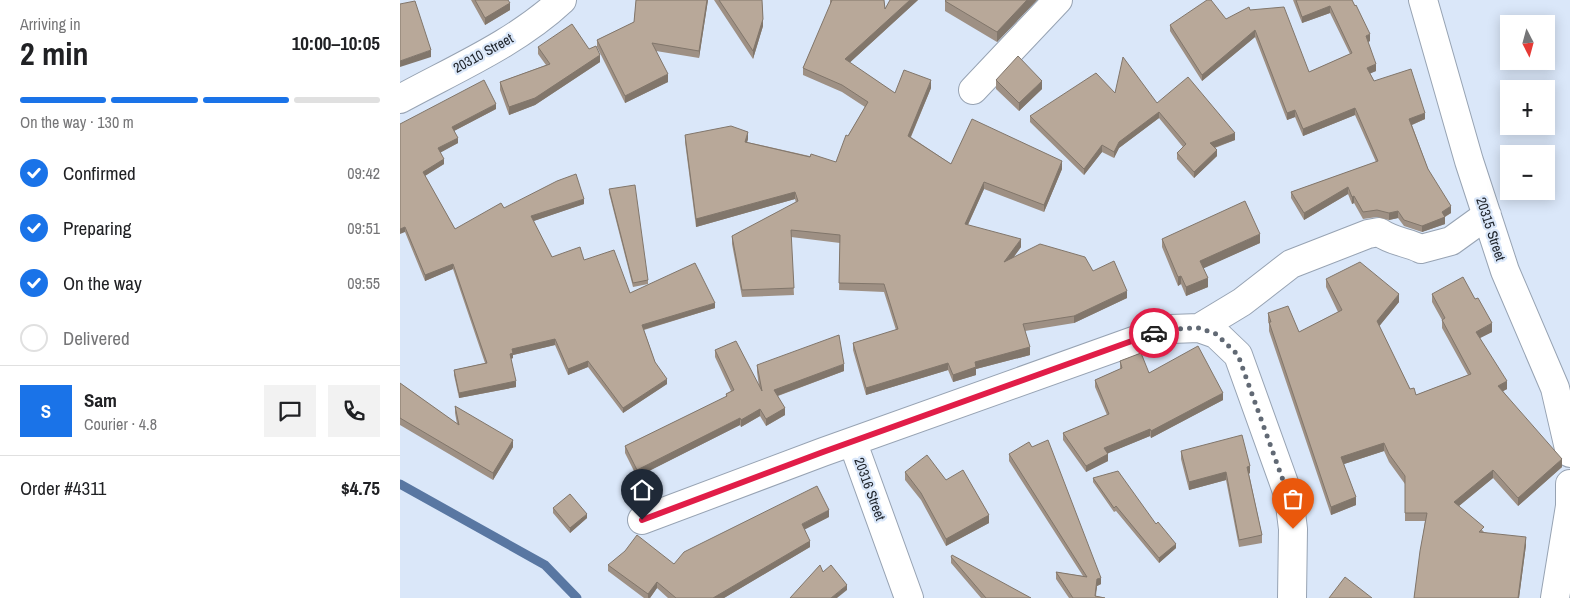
<!DOCTYPE html>
<meta charset="utf-8">
<style>
body{margin:0;font-family:"Archivo Narrow",sans-serif;background:#f2f2f2;color:#202124;height:100vh;display:flex;flex-direction:column;font-size:19px;white-space:nowrap}
*{box-sizing:border-box;margin:0}
p{font-size:16px;color:#757577}
.icon{flex:none;width:28px;height:28px;fill:none;stroke:currentColor;stroke-width:2;stroke-linecap:round;stroke-linejoin:round}
.map{position:relative;flex:1;overflow:hidden}
.side{display:flex;flex-direction:column;background:#fff;width:400px}
.side>*{flex:none}
.needle{width:32px;rotate:174deg}
.fabs{position:absolute;left:1100px;top:15px;display:grid;gap:10px}
.fabs a{display:grid;place-items:center;width:55px;height:55px;border-radius:0px;background:#fff;box-shadow:0 2px 12px #0003;font-size:25px}
.pin{position:absolute;display:grid;place-items:center;width:42px;height:42px;color:#fff;margin:-51px -21px;border-radius:50% 50% 50% 0;rotate:-45deg;box-shadow:0 0 5px #0007}
.pin .icon{rotate:45deg}
.courier{position:absolute;display:grid;place-items:center;width:50px;height:50px;margin:-25px;border:4px solid #e11d48;border-radius:50%;background:#fff;color:#222;box-shadow:0 1px 6px #0007}
.overview em{font-style:normal;font-weight:800}
.overview div{display:flex;flex-direction:column-reverse}
.overview{display:flex;align-items:center;justify-content:space-between;height:85px;padding:0 20px}
h1{font-size:32px;font-weight:800;line-height:38px}
.bar{display:grid;grid-template-columns:repeat(4,1fr);gap:8px 5px;align-content:center;height:60px;padding:0 20px}
.bar i{height:6px;border-radius:4px;background:#e0e0e0}
.bar .active{background:#1a73e8}
.bar p{grid-column:span 4}
.line{display:flex;align-items:center;gap:12px;padding:0 20px;border-top:1px solid #e0e0e0}
.line div{flex:1}
.round{display:grid;place-items:center;flex:none;width:52px;height:52px;border-radius:0px;background:#f2f2f2}
ol{padding:0 20px;list-style:none}
li{display:flex;align-items:center;gap:15px;height:55px}
li p{margin-inline-start:auto}
li .icon{padding:5px;border-radius:50%;background:#1a73e8;color:#fff;stroke-width:4}
li:last-child{color:#757577}
li i{width:28px;height:28px;border:2px solid #e0e0e0;border-radius:50%}
main{display:flex;flex:1;min-height:0}
.map>svg:first-child{display:block}
.lines{fill:none;stroke-linecap:round;stroke-linejoin:round}
.stream{stroke:#5977a2;stroke-width:9}
.street-casing{stroke:#97a3b3;stroke-width:30}
.street{stroke:#fff;stroke-width:28}
.wall{fill:#9e9084}
.shaded-wall{fill:#81766b}
.building{fill:#b8a899;stroke:#81766b}
.done{stroke:#616974;stroke-width:5;stroke-dasharray:0 9}
.route{stroke:#e11d48;stroke-width:6}
.labels{text-anchor:middle;stroke-width:4.5;stroke-linejoin:round;paint-order:stroke}
.street-label{font-size:14px;fill:#20252c;stroke:#dae7f9}
</style>
<main>
<section class="side">
<div class="overview"><div><h1>2 min</h1><p>Arriving in</p></div><em>10:00–10:05</em></div>
<div class="bar"><i class="active"></i><i class="active"></i><i class="active"></i><i></i><p>On the way · 130 m</p></div>
<ol>
<li><svg class="icon" aria-label="check" viewBox="0 0 24 24"><path d="M5 12l5 5 9-10"/></svg>Confirmed<p>09:42</p></li>
<li><svg class="icon" aria-label="check" viewBox="0 0 24 24"><path d="M5 12l5 5 9-10"/></svg>Preparing<p>09:51</p></li>
<li><svg class="icon" aria-label="check" viewBox="0 0 24 24"><path d="M5 12l5 5 9-10"/></svg>On the way<p>09:55</p></li>
<li><i></i>Delivered</li>
</ol>
<div class="line" style="height:90px"><b class="round" style="background:#1a73e8;color:#fff">S</b><div><b>Sam</b><p>Courier · 4.8</p></div><a class="round"><svg class="icon" aria-label="chat" viewBox="0 0 24 24"><path d="M4 5h16v11H9l-5 4z"/></svg></a><a class="round"><svg class="icon" aria-label="phone" viewBox="0 0 24 24"><path d="M5 4h4l2 5-3 2q2 4 5 5l2-3 5 2v4C11 20 4 13 5 4z"/></svg></a></div>
<div class="line" style="height:65px"><div>Order #4311</div><b>$4.75</b></div>
</section>
<div class="map">
<svg width="1170" height="598" viewBox="0 0 1170 598">
<rect width="100%" height="100%" fill="#dae7f9"/>
<g class="lines">
<path class="stream" d="M0 484 145 565 177 598"/>
<defs>
<path id="street" d="M1023 0 1069 161 1105 271 1155 388 1170 453
M573 90 658 0
M0 99C55 69 116 43 162 0
M799 328 842 302 891 264 968 234 979 232C993 242 1007 242 1021 249L1051 241 1087 215
M453 443 509 598
M242 520 423 452 756 333 771 329 799 328 816 334 838 355 889 497 893 529 892 598
M1155 598 1170 506V484"/>
</defs>
<use href="#street" class="street-casing"/>
<use href="#street" class="street"/>
</g>
<path class="wall" d="M71 0H108L110 10 85 25Z
M236 0H308L299 58 256 51 268 82 225 103 197 47V40L234 22Z
M314 0H362L363 26 353 59Z
M430 0H484L485 9 490 0H518L449 63 495 93 531 88 511 137 551 164 662 169 644 212 584 189 568 225 621 247 613 258 693 271 727 298 674 323 625 331 630 355 576 369V375L553 382 548 370 466 395 453 350V343L496 330 484 292 439 290 440 243 391 237 394 295 342 297 332 244V236L396 203 395 199 296 227 285 142V135L348 139 347 142 436 162 448 136 465 107 442 92 403 75V68L430 6Z
M637 0 597 42 545 11V1Z
M893 0H952L970 41 968 42 976 71 970 73 974 81 1025 119 1012 125 1028 169 1051 213 1045 217V224L1022 232 1004 226 998 218 989 220 977 217 963 219 954 203 952 204 948 194 904 220 891 198V192L976 162 955 115 903 136 895 117 887 120 855 37 802 81 770 31V25L826 19 850 10 909 72 950 54 930 13 902 23Z
M138 47 189 49 200 62 135 105 109 115 100 90V82L146 65 138 54Z
M596 80 642 89 619 111 596 89Z
M715 93 757 103 835 140 815 148 817 156 794 178 777 159V153L783 147 759 118 719 148 714 158 702 152 684 175 630 122V116Z
M96 109 54 131 58 143 40 152 44 164 25 176 55 229 104 208 184 204 133 221 152 257 184 260 230 293 315 308 244 330 255 362 267 384 223 413 188 367 168 375 155 345 113 355V358L111 359 116 387 59 398 54 375V370L85 363 53 269 25 281 5 232 0 124Z
M209 189 248 280V284L233 287 209 193Z
M762 239 860 243 803 268 808 287 786 296 781 284 778 286 762 247Z
M926 279 999 302 979 326 1010 389 1016 395 1068 375 1042 328V320L1032 302V294L1092 332 1080 338 1107 389 1103 391 1162 467 1118 506 1093 478 1059 506 1084 532 1126 545 1119 598H1014L1025 521H1005V484L989 462 984 451 944 464 956 505 931 515 869 331V324L868 321V313L899 332 938 312 926 287Z
M315 350 359 386 357 372V365L444 371 378 396 385 415 366 426 360 416 341 427 340 425 237 477 225 453V446L326 397V394L331 391 315 357Z
M720 361 823 400 751 438 750 436 708 453V461L686 472 663 440V433L707 415 695 387V380L720 369Z
M0 383 57 424 55 413V406L113 447 93 480 0 425Z
M781 451 850 473 849 474 862 535V543L839 547 826 480 789 490 781 459Z
M609 454 701 584 697 586 696 596 705 598H669L656 579V572L683 576 609 461Z
M505 472 546 480 589 523 546 546 521 500 505 480Z
M693 478 776 548 759 563 716 511 714 512 693 482Z
M153 508 187 518 170 533 153 513Z
M429 517 404 529 410 547 324 598H268L257 588 250 598H244L208 571V565L274 564Z
M551 557 631 598H581L551 563Z"/>
<path class="shaded-wall" d="M307 0H308L299 58V51Z
M510 0H518L445 67V59Z
M627 0H637L597 42V32Z
M110 3V10L85 25V18Z
M930 6V13L902 23V17Z
M363 19V26L353 59V51Z
M855 30V37L802 81V75Z
M970 34V41L966 43V36Z
M31 50V57L0 67V61Z
M200 55V62L135 105 109 115V107Z
M976 64V71L967 75V68Z
M268 74V82L225 103V96Z
M531 80V88L508 143V136Z
M642 81V89L619 111V103Z
M96 104V109L52 132V127Z
M955 108V115L903 136V129Z
M895 110V117L887 120V113Z
M759 112V118L719 148 714 158V152L719 142Z
M1025 113V119L1009 126V119Z
M348 132V139L345 149V142Z
M835 133V140L810 149V143Z
M58 138V143L38 154V148Z
M702 145V152L684 175V169Z
M817 150V156L794 178V172Z
M44 159V164L23 177V172Z
M662 161V169L644 212V205Z
M584 182V189L565 231V224Z
M948 187V194L904 220V213Z
M395 192V199L296 227V219Z
M954 196V203L952 204V197Z
M184 199V204L131 222V216Z
M1051 206V213L1044 217H1045V224L1022 232V226Z
M998 211V218L989 220V213Z
M5 227V232L0 234V229Z
M860 234V243L800 270V261Z
M621 239V247L604 270V262Z
M53 264V269L25 281V275Z
M781 276V284L778 286V277Z
M808 278V287L786 296V287Z
M727 291V298L674 323V316Z
M999 294V302L977 329V321Z
M315 303V308L242 330V325Z
M1092 323V332L1076 340V332Z
M155 339V345L113 355V358L110 359V354L112 349Z
M630 347V355L576 369V375L553 382V375L575 362Z
M188 361V367L168 375V369Z
M548 363V370L466 395V388Z
M444 364V371L374 397V390Z
M267 379V384L223 413V408Z
M116 381V387L59 398V393Z
M1107 381V389L1098 394V386Z
M823 393V400L751 438V431Z
M385 408V415L366 426V419Z
M360 409V416L341 427V420Z
M340 418V425L237 477V470Z
M750 429V436L704 455V448Z
M113 440V447L93 480V473Z
M984 443V451L941 465V457Z
M708 454V461L686 472V466Z
M1162 459V467L1118 506V498Z
M850 466V473L847 474V467Z
M1093 470V478L1054 510V502Z
M826 472V480L789 490V482Z
M956 497V505L931 515V507Z
M429 510V517L402 531V524Z
M187 514V518L170 533V528Z
M589 515V523L546 546V539Z
M1126 537V545L1119 598H1118Z
M410 541V547L324 598H313Z
M776 544V548L759 563V558Z
M701 578V584L697 586 695 598 697 579Z
M257 582V588L250 598H248V594Z
M447 585V590L437 598H431Z"/>
<path class="building" d="M75 0H108L110 3 85 18Z
M236 0H307L299 51 252 43 268 74 225 96 197 40 234 22Z
M319 0H362L363 19 353 51Z
M432 0H484L485 9 490 0H510L445 59 495 93 504 70 531 80 508 136 551 164 572 119 662 161 644 205 584 182 565 224 621 239 604 262 640 244 685 257 693 271 714 261 727 291 674 316 623 324 630 347 575 362 576 367 553 375 548 363 466 388 453 343 498 329 484 284 439 283 440 235 391 230 394 288 342 290 332 236 398 201 395 192 296 219 285 135 331 126 348 132 345 142 410 157 411 154 436 162 446 135 448 136 468 102 442 85 403 68Z
M546 0H627L597 32 545 1Z
M807 0H811L826 19 849 7 850 10 884 7 909 72 952 53 930 6 902 17 896 0H952L955 6 956 5 970 34 966 36 976 64 967 68 974 81 1011 69 1025 113 1009 119 1028 169 1051 206 1042 212 1045 217 1022 226 1004 220 998 211 989 213 977 210 963 212 954 196 952 197 948 187 904 213 891 192 978 161 955 108 903 129 895 110 887 113 855 30 802 75 770 25Z
M15 1 31 50 0 61V4Z
M172 24 189 49 196 46 200 55 135 98 109 107 100 82 150 64 138 47Z
M618 56 642 81 619 103 596 80Z
M723 57 757 103 788 77 835 133 810 143 817 150 794 172 777 153 786 144 759 112 719 142 714 152 702 145 684 169 630 116 696 73 715 93Z
M84 80 96 104 52 127 58 138 38 148 44 159 23 172 55 229 101 203 104 208 157 181 176 174 184 199 131 216 152 257 180 247 184 260 214 250 230 293 295 263 315 303 242 325 255 362 267 379 223 408 188 361 168 369 155 339 112 349 113 353 110 354 116 381 59 393 54 370 87 363 53 264 25 275 5 227 0 229V124Z
M235 185 248 280 233 283 209 189Z
M845 201 860 234 800 261 808 278 786 287 781 276 778 277 762 239Z
M960 262 999 294 977 321 1010 389 1014 388 1016 395 1071 374 1042 320 1045 318 1032 294 1063 277 1075 299 1078 298 1092 323 1076 332 1107 381 1098 386 1162 459 1118 498 1093 470 1054 502 1084 527 1079 532 1126 537 1118 598H1014L1020 551 1027 513H1005V476L989 454 984 443 941 457 956 497 931 507 869 322H871L868 313 888 306 899 332 942 310 926 279Z
M439 335 444 364 374 390 385 408 366 419 360 409 341 420 340 418 237 470 225 446 327 396 326 394 334 390 315 350 336 341 362 391 357 365Z
M798 346 823 393 751 431 750 429 704 448 708 454 686 466 663 433 709 414 695 380 722 368 720 361 741 353 749 373Z
M0 383 59 425 55 406 113 440 93 473 0 418Z
M842 435 850 466 847 467 862 535 839 540 826 472 789 482 781 451Z
M648 440 701 578 697 579 695 596 705 598H673L656 572 687 577 609 454 629 442 632 447Z
M527 455 546 480 563 470 589 515 546 539 521 493 505 472Z
M718 471 756 524 758 522 776 544 759 558 716 506 714 508 693 478Z
M417 486 429 510 402 524 410 541 313 598H276L257 582 248 594 208 565 225 551 237 535 274 564 284 552 298 545Z
M170 494 187 514 170 528 153 508Z
M552 555 631 598H586L551 557Z
M420 565 423 572 431 565 447 585 431 598H390Z
M945 577 972 598H929Z"/>
<g class="lines">
<path class="done" d="M754 333 771 329 799 328 816 334 838 355 889 497 893 529"/>
<path class="route" d="M242 520 423 452 754 333"/>
</g>
<g class="labels">
<g class="street-label">
<text transform="translate(83 53) rotate(-29)" y="5">20310 Street</text>
<text transform="translate(1091 229) rotate(72)" y="5">20315 Street</text>
<text transform="translate(470 489) rotate(70)" y="5">20316 Street</text>
</g>
</g>
</svg>
<div class="fabs">
<a><svg class="needle" viewBox="-14 -14 28 28"><path d="M0-13l5 13h-10z" fill="#e53935"/><path d="M0 13l5-13h-10z" fill="#757577"/></svg></a>
<a>+</a>
<a>−</a>
</div>
<div class="pin" style="left:893px;top:529px;background:#ea580c"><svg class="icon" aria-label="bag" viewBox="0 0 24 24"><path d="M5 8h14l-1 12H6zM9 8a3 3 0 0 1 6 0"/></svg></div>
<div class="pin" style="left:242px;top:520px;background:#1f2937"><svg class="icon" aria-label="home" viewBox="0 0 24 24"><path d="M3 11l9-7 9 7M6 9v11h12V9"/></svg></div>
<div class="courier" style="left:754px;top:333px"><svg class="icon" aria-label="car" viewBox="0 0 24 24"><path d="M5 17H2v-5l4-1 3-4h7l3 4 3 1v5h-3M9 17h6M6 11h13"/><circle cx="7" cy="17" r="2"/><circle cx="17" cy="17" r="2"/></svg></div>
</div>
</main>
